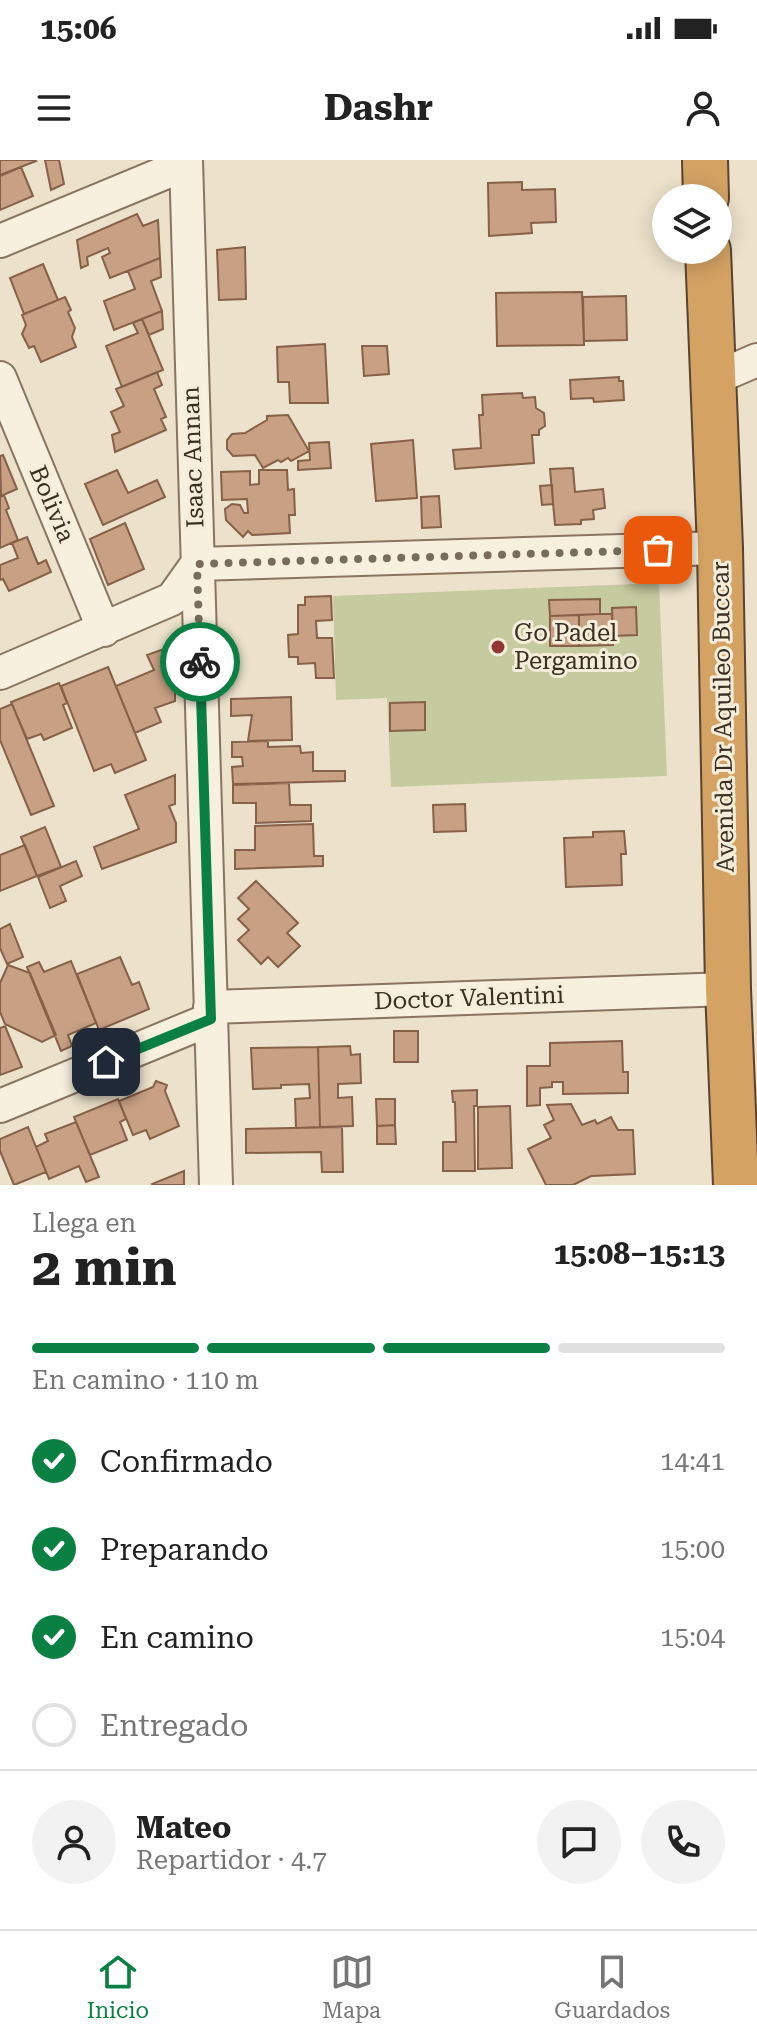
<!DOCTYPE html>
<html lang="es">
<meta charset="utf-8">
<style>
body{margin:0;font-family:"Roboto Serif",serif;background:#f2f2f2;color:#222;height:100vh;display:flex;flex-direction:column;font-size:30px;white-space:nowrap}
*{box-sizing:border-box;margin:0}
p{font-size:26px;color:#767676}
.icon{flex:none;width:44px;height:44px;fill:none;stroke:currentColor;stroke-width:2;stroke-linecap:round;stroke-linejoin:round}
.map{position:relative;height:1025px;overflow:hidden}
.sheet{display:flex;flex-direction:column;background:#fff;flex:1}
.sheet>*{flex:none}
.controls{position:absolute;left:652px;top:24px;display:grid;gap:16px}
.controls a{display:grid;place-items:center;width:80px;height:80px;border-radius:50%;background:#fff;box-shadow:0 4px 20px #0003;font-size:40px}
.pin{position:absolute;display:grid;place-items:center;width:68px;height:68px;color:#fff;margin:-34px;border-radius:16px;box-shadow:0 4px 12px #0006}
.courier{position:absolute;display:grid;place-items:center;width:80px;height:80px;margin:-40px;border:6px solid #0b8043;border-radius:50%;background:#fff;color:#222;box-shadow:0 2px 10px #0007}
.headline em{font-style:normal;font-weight:700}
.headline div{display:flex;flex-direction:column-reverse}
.headline{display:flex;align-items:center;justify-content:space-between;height:136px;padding:0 32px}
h1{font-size:52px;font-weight:700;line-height:60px}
.bar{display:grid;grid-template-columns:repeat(4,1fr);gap:12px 8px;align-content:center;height:96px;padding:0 32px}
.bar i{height:10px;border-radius:6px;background:#e0e0e0}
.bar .on{background:#0b8043}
.bar p{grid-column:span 4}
.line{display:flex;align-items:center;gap:20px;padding:0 32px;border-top:2px solid #e0e0e0}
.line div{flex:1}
.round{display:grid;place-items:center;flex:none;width:84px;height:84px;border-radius:42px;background:#f2f2f2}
ol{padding:0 32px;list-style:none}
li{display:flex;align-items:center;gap:24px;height:88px}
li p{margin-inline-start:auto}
li .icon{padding:8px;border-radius:50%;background:#0b8043;color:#fff;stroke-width:4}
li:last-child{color:#767676}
li i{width:44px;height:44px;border:4px solid #e0e0e0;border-radius:50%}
.status{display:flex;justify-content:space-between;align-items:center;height:56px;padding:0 40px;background:#fff;direction:ltr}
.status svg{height:22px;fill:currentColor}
header{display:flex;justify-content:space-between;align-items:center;height:104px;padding:0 32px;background:#fff;font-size:36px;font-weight:700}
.dock{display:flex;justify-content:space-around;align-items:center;height:112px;border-top:2px solid #e0e0e0;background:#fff;font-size:22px;color:#767676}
.dock a{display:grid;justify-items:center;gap:4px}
.dock .on{color:#0b8043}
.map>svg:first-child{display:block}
.green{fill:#c5ca9f}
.building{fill:#c8a084;stroke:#866047;stroke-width:2}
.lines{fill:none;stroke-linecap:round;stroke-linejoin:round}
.minor-casing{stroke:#887560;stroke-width:36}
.highway-casing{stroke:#574433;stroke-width:48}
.minor{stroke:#f7f0de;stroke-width:32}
.highway{stroke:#d4a263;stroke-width:44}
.done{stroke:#786d5d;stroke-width:8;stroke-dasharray:0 14.4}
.route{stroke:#0b8043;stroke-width:10}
.poi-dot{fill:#933435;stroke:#f4edda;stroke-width:3}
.labels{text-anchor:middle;stroke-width:6;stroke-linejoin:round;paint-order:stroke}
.street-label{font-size:24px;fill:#3a2e22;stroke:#f4edda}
.poi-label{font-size:24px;fill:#3a2e22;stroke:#f4edda;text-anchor:start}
</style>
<div class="status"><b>15:06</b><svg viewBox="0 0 49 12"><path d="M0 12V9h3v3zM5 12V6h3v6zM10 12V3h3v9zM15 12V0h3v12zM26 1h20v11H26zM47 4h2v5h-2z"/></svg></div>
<header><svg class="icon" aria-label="menu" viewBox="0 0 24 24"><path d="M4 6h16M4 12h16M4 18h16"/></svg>Dashr<svg class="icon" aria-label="person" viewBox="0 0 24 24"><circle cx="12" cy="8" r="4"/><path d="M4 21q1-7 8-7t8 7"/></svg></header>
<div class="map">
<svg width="757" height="1025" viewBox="0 0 757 1025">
<rect width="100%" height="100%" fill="#ece2cb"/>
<path class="green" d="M659 423 667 616 391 627 387 538 336 540 333 436Z"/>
<path class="building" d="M0 0H35L36 1 0 15Z
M45 0H59L64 24 51 30Z
M21 7 33 36 0 50V16Z
M522 22V30L555 29 556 62 531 63 532 73 489 76 488 23Z
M137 54 143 66 158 60 160 98 110 118 102 97 110 93 108 88 87 97 88 105 81 108 77 80Z
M245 87 246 139 219 140 217 90Z
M160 98 161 117 151 121 162 151 114 170 104 141 135 129 128 111Z
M43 104 58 140 24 154 10 118Z
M582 132 584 185 497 186 496 133Z
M626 136 627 180 584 181 583 137Z
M65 137 71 150 68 152 75 168 72 177 76 187 41 202 34 186 29 188 22 174 26 165 22 155Z
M162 151 163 169 149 175 142 159Z
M142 159 163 210 122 227 106 186 138 173 133 163Z
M325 184 328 243H290L289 222H278L277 187Z
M362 186H387L389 214 364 216Z
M157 212 162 225 154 229 166 257 161 259 166 270 115 292 112 275 120 272 111 252 124 246 116 229Z
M619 217V221H623L624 240 594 242 593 238 571 239 570 220Z
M522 233 523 238 535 237 536 248 544 253 545 266 539 270V275H532L534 303 455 309 453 290 481 288 479 255H483L482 235Z
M288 255 309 291 291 301 288 298 281 302 278 300 263 308 255 295 233 296 227 289V280L232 274 245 273 267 260V256Z
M413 280 417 338 376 341 371 284Z
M329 282 331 308 298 310V301L310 300 309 283Z
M3 295 17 329 1 336 0 296Z
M573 308 575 332 603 329 605 348 593 350 594 359 581 360V364L555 365 550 309Z
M117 310 128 333 157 320 165 337 103 365 85 324Z
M259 310H287L288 330 294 329 295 355H289L290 373 252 375 248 371 243 377 226 360 225 349 232 344 240 345 244 353H248L247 339 222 340 221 312 250 311V325L259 324Z
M552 325 553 344 542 345 540 326Z
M4 335 9 348 6 350 18 380 0 388V337Z
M439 336 441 367 422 368 421 337Z
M125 363 144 409 108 425 90 379Z
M27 377 38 404 46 400 51 412 9 431 3 419 0 420V405L18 398 12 383Z
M331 436 332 460 316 461 317 478H332L334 518H316L315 503 298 504V497H289L288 475 298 474V445H305V437Z
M600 439V454L550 456 549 440Z
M636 447 637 475 613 476 612 448Z
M600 454H612L613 485 579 486V455Z
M579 455V486H550V456Z
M164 489 175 516V541L155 548 161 562 135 573 116 526 154 510 147 495Z
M108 507 146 600 115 613 111 604 94 611 61 526Z
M59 523 67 543 63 545 72 568 44 580 41 574 27 579 11 542Z
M291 537 292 580 248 581 252 555 231 556V539Z
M425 542V570L390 571V543Z
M12 544 54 646 31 655 0 580V549Z
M268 581V587L300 586 301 593 313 592V611H345V621L233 624 232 607 243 606 242 597H232V582Z
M175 615V644L169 646 176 663V682L102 709 94 687 139 669 125 635Z
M289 623 290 645H311V661L256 663V643H233V625Z
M465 644 466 671 434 672 433 645Z
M313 664 314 696H323V706L235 709V690H255V666Z
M45 667 61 707 37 716 21 677Z
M624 671 626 694H621L622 725 566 727 564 678 593 677V672Z
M25 685 37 716 0 731V695Z
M76 701 82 716 60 726 66 741 50 748 38 717Z
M256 721 298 763 287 773 300 786 278 807 268 797 261 804 238 780 249 770 238 759 249 749 238 738Z
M10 764 23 797 7 804 0 788V769Z
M120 797 132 825 139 822 149 849 99 870 77 814Z
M71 801 96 863 68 875 72 886 61 891 27 807 39 802 44 812Z
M8 805 30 813 56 875 42 882 5 864 0 852V823Z
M5 866 22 907 0 915V868Z
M394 871H418V902H394Z
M622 881 623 912H628V933L563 934V922H552V927L540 928V945L527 946V906H550V883Z
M350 886 351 895 360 894 361 923 338 924V938L352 937 353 966 320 967 318 887Z
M318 887 320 967 296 968 295 939 310 938 309 924 281 925V928L253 929 251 888Z
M156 921 167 925 165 931 179 966 150 979 146 970 133 975 119 941 153 927Z
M477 930V946H474L475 1011H443V982H456L455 942H453L452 931Z
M118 939 126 959 120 962 127 980 90 995 74 957Z
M376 939H395V965L377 966Z
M571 944 582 965 595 960 597 964 611 957 618 970H633L635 1014 591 1016 573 1025H546L528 989 551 978 544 965 554 960 547 945Z
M510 946 512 1008 478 1009V947Z
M76 962 99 1017 86 1022 79 1006 49 1019 36 987 48 981 45 974Z
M395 965 396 984H377V966Z
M28 967 46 1012 14 1025 0 991V979Z
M342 967 343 1012H322L321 992 246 993V969Z
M184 1011V1025H153L152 1024Z"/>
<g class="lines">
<defs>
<path id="minor" d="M186 0 216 1025
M0 81 186 4
M0 218 104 470
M713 219 757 200
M197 404 720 388
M0 513 172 439 197 404
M210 847 728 829
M0 946 211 859"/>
<path id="highway" d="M705 0 706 38
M708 90 720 388 728 829 736 1025"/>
</defs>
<use href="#minor" class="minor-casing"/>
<use href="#highway" class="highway-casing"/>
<use href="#minor" class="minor"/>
<use href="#highway" class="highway"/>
</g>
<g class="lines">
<path class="done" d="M200 502 197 404 658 390"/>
<path class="route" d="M106 902 211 859 200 502"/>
</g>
<circle class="poi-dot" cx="498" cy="487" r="8"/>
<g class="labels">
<g class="street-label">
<text transform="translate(193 297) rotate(-92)" y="8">Isaac Annan</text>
<text transform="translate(52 344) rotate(67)" y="8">Bolivia</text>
<text transform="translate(723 557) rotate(-91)" y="8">Avenida Dr Aquileo Buccar</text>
<text transform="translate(469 838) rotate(-2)" y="8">Doctor Valentini</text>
</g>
<g class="poi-label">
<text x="514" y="481">Go Padel<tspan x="514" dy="28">Pergamino</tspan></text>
</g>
</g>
</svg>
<div class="controls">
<a><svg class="icon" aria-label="layers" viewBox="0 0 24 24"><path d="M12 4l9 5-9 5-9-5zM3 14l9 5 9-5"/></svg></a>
</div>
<div class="pin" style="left:658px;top:390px;background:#ea580c"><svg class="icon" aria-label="bag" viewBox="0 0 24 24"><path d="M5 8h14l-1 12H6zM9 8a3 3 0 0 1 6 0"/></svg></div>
<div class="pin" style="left:106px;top:902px;background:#1f2937"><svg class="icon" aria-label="home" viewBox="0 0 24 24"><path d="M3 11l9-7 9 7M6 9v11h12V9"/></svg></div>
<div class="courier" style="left:200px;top:502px"><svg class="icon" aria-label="bike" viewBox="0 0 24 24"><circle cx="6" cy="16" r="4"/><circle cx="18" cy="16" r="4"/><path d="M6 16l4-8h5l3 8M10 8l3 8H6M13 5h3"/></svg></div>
</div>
<section class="sheet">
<div class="headline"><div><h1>2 min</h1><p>Llega en</p></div><em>15:08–15:13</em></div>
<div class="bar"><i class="on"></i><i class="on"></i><i class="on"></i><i></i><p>En camino · 110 m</p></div>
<ol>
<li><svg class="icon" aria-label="check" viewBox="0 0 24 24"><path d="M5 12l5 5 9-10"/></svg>Confirmado<p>14:41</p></li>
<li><svg class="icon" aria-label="check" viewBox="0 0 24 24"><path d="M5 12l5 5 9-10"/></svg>Preparando<p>15:00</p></li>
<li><svg class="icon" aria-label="check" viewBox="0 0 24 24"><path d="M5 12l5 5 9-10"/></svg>En camino<p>15:04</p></li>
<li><i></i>Entregado</li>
</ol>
<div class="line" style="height:144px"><a class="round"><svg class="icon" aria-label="person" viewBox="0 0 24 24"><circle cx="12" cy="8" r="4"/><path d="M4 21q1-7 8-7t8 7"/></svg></a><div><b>Mateo</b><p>Repartidor · 4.7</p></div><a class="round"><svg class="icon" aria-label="chat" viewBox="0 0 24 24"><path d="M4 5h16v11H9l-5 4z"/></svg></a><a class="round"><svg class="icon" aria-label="phone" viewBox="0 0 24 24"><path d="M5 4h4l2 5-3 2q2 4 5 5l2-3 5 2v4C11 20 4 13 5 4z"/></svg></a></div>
</section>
<nav class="dock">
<a class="on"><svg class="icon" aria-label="home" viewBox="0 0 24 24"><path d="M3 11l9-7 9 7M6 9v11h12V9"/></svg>Inicio</a>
<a><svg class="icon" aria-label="map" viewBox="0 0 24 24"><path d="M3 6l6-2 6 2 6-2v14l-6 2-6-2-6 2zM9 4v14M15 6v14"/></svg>Mapa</a>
<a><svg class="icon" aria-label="saved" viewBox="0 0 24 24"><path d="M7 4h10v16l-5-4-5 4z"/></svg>Guardados</a>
</nav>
